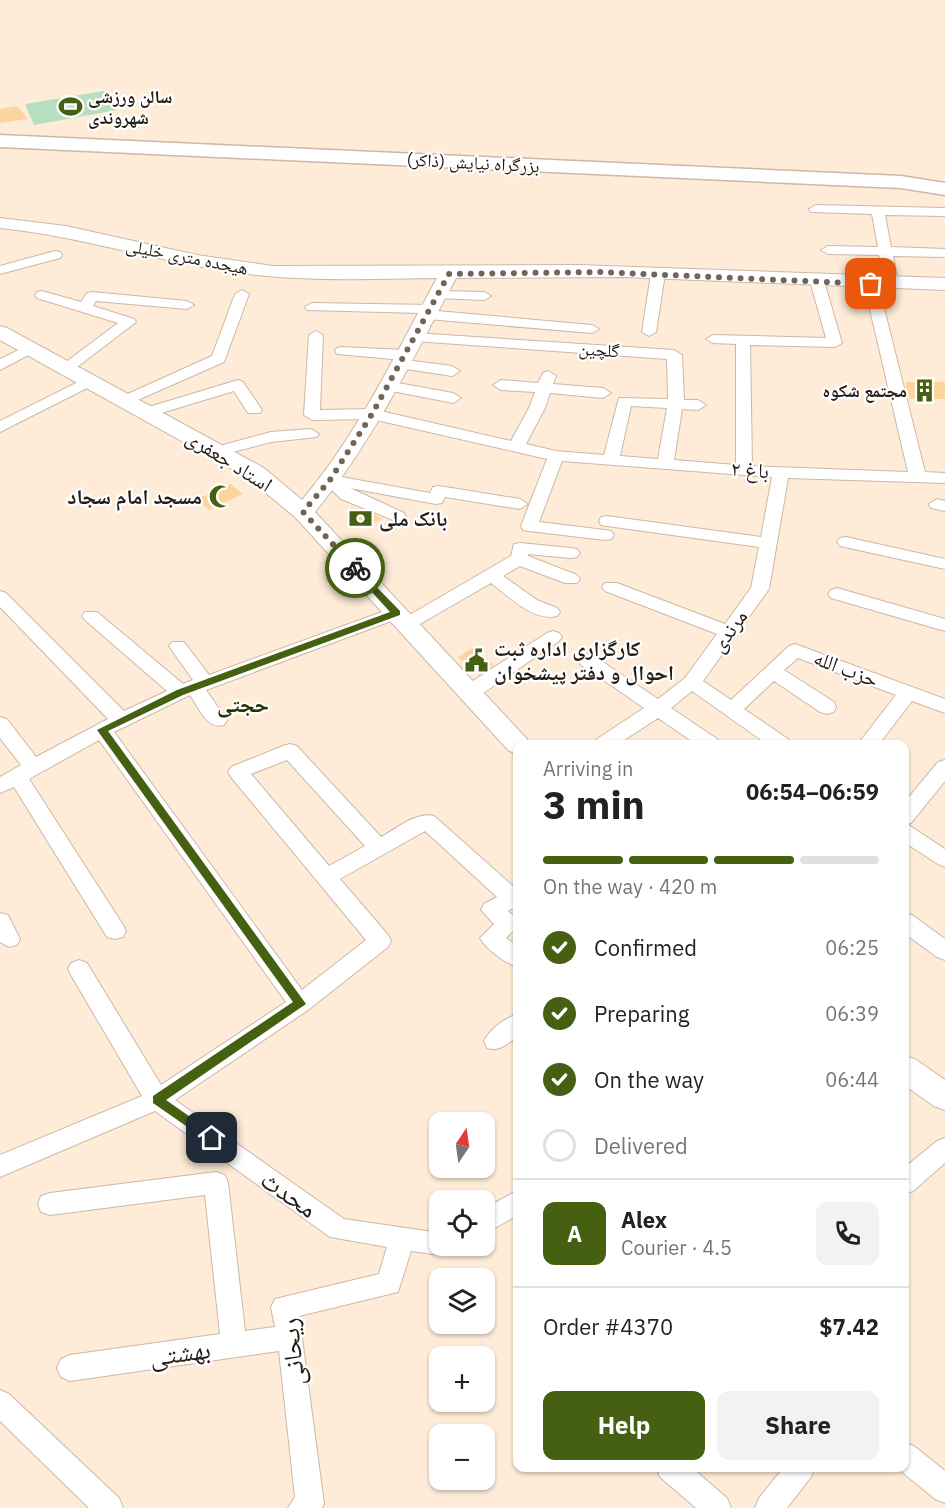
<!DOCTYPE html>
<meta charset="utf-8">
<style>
body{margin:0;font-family:"IBM Plex Sans","Noto Naskh Arabic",sans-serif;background:#f2f2f2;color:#222;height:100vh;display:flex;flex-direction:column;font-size:22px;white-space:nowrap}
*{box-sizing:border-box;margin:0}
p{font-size:20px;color:#767676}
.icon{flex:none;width:33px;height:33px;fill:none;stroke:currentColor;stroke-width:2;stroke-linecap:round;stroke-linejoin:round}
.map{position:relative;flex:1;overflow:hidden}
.sheet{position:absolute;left:513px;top:740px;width:396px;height:732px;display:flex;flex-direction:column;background:#fff;border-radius:12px;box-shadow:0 2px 4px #0004}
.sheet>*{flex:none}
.needle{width:39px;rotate:13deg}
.tools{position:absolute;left:429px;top:1112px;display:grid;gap:12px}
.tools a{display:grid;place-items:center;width:66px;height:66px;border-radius:12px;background:#fff;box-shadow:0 2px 4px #0004;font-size:30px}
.pin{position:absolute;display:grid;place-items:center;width:51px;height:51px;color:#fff;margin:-26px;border-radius:12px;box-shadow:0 3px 9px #0006}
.courier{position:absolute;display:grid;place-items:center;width:60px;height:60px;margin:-30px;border:4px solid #456011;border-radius:50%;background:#fff;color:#222;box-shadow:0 2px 8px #0007}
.head em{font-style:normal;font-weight:800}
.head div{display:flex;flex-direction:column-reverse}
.head{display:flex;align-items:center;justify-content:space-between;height:102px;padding:0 30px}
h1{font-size:39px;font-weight:800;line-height:45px}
.bar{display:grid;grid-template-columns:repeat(4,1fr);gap:9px 6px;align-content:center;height:72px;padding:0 30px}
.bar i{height:8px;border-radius:4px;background:#e0e0e0}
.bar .on{background:#456011}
.bar p{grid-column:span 4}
.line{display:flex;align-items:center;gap:15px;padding:0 30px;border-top:2px solid #e0e0e0}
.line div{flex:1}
.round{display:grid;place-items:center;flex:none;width:63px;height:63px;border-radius:12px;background:#f2f2f2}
ol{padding:0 30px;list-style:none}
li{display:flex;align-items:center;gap:18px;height:66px}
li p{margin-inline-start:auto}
li .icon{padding:6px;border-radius:50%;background:#456011;color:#fff;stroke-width:4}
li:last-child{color:#767676}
li i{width:33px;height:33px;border:3px solid #e0e0e0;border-radius:50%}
.cta{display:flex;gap:12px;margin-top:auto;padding:12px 30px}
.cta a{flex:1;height:69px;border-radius:12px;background:#456011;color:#fff;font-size:24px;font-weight:800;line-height:69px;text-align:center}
.cta a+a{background:#f2f2f2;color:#222}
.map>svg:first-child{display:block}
.green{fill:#b5dfbe}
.building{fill:#fcd49f}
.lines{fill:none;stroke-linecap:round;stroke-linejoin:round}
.minor-casing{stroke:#cbb9a6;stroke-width:2}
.major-casing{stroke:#cbb9a6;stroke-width:2}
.highway-casing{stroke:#cbb9a6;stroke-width:3}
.minor{fill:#fff;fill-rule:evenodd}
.major{fill:#fff;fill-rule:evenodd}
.highway{fill:#fff;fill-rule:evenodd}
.route{fill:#456011}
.done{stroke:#70655a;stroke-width:6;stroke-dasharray:0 10.8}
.labels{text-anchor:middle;stroke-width:4.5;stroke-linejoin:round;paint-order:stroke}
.far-poi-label{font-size:18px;font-weight:bold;fill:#241d16;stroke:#fff;text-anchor:start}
.far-street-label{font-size:18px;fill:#241d16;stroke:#fff}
.street-label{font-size:21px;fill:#241d16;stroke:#fff}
.poi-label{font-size:21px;font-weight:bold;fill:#241d16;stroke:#fff;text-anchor:start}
.neighbourhood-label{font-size:22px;font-weight:bold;fill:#233500;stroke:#fff}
.near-street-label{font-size:26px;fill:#241d16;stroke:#fff}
</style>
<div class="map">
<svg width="945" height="1508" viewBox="0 0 945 1508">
<rect width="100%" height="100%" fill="#feecd8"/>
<path class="green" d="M104 91 107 102 117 110 34 125 25 104Z"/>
<path class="building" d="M17 106 28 119 0 123V109Z
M905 382H945V399H909Z
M231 484 243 494 209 510 197 499Z
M364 511 383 519 352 529 346 516Z
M474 647 494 665 478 675 458 657Z"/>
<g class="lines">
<defs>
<path id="minor" d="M816 205 945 208V216L885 215 891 247 945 249V257L893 256 898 284 896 287H886L879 255 828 254 821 250 828 246 878 247 872 214 811 212 809 209Z
M55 251 60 252 62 255 60 258 0 274V266Z
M658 270 665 274 656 332 649 336 642 332 651 274Z
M817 277 824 281 842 343 835 347 750 345 752 466 908 472 864 284 871 280 878 284 925 472 945 473V483L788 478 769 589 703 681 731 700 789 646 795 644 945 699V713L912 701 879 744H858L896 695 798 658 784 670 834 702 836 707 834 712 827 714 820 712 774 681 744 709 788 739 791 744H767L692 691 671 708 717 739 720 744H696L658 718 618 744H594L597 739 644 708 580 664 578 660 580 656 587 654 594 656 658 699 685 678 717 634 605 591 602 587 605 583H617L725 624 751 588 759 547 607 526 601 525 599 521 601 517 607 516 761 537 772 477 562 461 539 522 605 530 611 531 614 535 611 539 605 540 529 531 523 530 521 526 547 459 372 419 312 420 304 415 309 335 316 331 323 335 320 410 372 409 511 441 529 408 535 392 501 390 493 385 501 380 538 383 543 373 548 371 556 376 553 384 603 388 611 393 603 398 550 393 545 408 526 444 556 451 604 455 619 398 668 399 667 359 414 341 407 337 414 333 674 350 682 355 684 400H698L706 405 698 410 682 409 674 460 736 465V344L713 343 706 339 713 335 826 338 810 281ZM631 406 667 408 658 459 620 456Z
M242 290 249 294 224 362 131 403H121L118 400 121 397 212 356 235 294Z
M42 291 81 302 87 293 92 292 187 301 194 305 187 309 96 301 93 306 134 319 136 322 72 371H62L59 368 62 365 118 323 37 298 35 295 37 292Z
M439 291 484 292 491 296 484 300 434 298 432 295Z
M312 303 431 305 436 306 438 309 437 311 592 325 599 329 592 333 427 319 422 318 421 313 307 310 305 307Z
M31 344 38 348 36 351 0 370V359Z
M342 347 404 350 412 355 404 360 337 354 335 351 337 348Z
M398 359 452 366 460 371 452 376 393 367 390 364Z
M90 376 95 378 98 381 95 384 0 432V421Z
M238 380 243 382 262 410 260 413H248L234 391 148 417 140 412 142 409Z
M387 381 453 393 461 398 453 403 382 389 379 386 382 383Z
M311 429 319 434 317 437 271 442 218 456 210 451 212 448 271 432Z
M330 475 430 493 433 487 439 486 520 499 528 504 520 509 445 497 442 503 436 504 350 488 404 513 406 517 404 521 398 522 341 499 322 480Z
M937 499 945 501V511L931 508 929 504Z
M846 537 945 559V569L840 546 837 542 840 538Z
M520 543 571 548 577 549 580 553 577 557 571 558 528 554V556L577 575 580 579 577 583H565L520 566 503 576 537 600 557 608 560 612 557 616C534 622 508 596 491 583L413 628H401L398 624 401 620 511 556 514 544Z
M837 588 945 619V631L831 598 828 594 831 590Z
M0 591 6 593 124 711 167 691 85 620 82 616 85 612H97L183 684 193 680 169 646 172 642H184L209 675 390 609H402L405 613 402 617 206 690 227 720 224 725C207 730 199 708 190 695L114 732 302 990 366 940 231 777 228 772 231 767 283 746 290 744 297 746 381 837C396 829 417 811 434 816L515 888 518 887V905L508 911 516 918 518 926 506 938 518 947V967C505 963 487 950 480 938L494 924 481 910 484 904 497 897 425 831 340 879 388 935 391 941 388 947 308 1010 175 1100 344 1219 440 1233V1245H452L449 1252 440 1255 411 1251 398 1292 299 1316 324 1504 322 1508H288L295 1497 279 1351 70 1381 61 1377 57 1368 61 1359 70 1355 220 1334 205 1195 50 1215 41 1212 38 1204 41 1196 50 1193 216 1172 225 1175 228 1183 245 1331 275 1327 271 1307 275 1299 379 1274 387 1247 330 1237 155 1111 0 1177V1155L142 1096 71 975 68 969 71 963 79 960 87 963 161 1085 286 1002 99 740 29 779 123 925 126 931 123 937 115 939 107 937 14 787 0 793V777L21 765 0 738V717L7 719 36 757 108 719 0 607ZM287 760 365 846 329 866 251 774Z
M553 631 559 633 562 637 559 641 476 698 469 699 462 698 460 693 462 688 547 633Z
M945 760V781L911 823 907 824 945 849V867L938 864 904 842V803L938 762Z
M0 913 8 915 20 939 17 945 9 947 0 942Z
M904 913 912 915 945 939V960L937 957 904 933Z
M518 1014V1036C507 1044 500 1052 487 1048L484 1041C490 1029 505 1018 518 1014Z
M945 1138V1163L913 1191 904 1194V1168L937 1141Z
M518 1190V1215L484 1234V1209Z
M0 1390 9 1394 119 1498 123 1508H89L0 1421Z
M904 1443 914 1446 945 1471V1503L935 1499 896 1467H904Z
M656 1467H691L727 1498 731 1508H696L660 1477Z
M784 1467H815L811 1477 787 1508H755L759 1498Z"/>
<path id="major" d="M0 218 66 226 197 255 273 266 578 265 945 278V290L624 277 456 278C413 358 373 442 315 512L527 739 530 744H518V754L509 751 295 517 248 478 0 340V326L7 328 264 468 302 500C358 434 396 353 437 278 369 279 300 282 233 272 154 261 79 236 0 228Z
M904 1056 915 1059 945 1080V1110L934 1106 904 1085Z"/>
<path id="highway" d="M0 135 901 176 945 183V195L901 188 0 147Z"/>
</defs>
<use href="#minor" class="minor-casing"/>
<use href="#major" class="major-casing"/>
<use href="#highway" class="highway-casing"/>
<use href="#minor" class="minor"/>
<use href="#major" class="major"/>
<use href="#highway" class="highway"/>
</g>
<path class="route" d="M355 565 400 611V615L183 695 108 731 306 1004 166 1100 216 1135 217 1138 212 1144 153 1103V1096L293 1002 97 730 177 690 390 612 352 570 350 568Z"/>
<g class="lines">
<path class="done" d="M355 568 303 512 330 480 372 414 449 274 600 272 871 284"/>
</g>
<defs>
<symbol id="stadium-bare" viewBox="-9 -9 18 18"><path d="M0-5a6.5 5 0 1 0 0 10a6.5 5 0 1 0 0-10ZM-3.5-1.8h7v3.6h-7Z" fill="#456011" stroke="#fff" stroke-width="2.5" paint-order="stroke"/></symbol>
<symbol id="building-bare" viewBox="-9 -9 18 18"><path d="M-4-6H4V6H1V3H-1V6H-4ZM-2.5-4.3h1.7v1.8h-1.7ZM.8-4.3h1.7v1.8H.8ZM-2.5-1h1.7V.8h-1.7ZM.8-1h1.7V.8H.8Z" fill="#456011" stroke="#fff" stroke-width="2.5" paint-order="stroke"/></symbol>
<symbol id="mosque-bare" viewBox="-9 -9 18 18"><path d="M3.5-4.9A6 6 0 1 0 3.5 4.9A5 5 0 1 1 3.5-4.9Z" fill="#456011" stroke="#fff" stroke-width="2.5" paint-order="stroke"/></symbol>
<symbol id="bank-bare" viewBox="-9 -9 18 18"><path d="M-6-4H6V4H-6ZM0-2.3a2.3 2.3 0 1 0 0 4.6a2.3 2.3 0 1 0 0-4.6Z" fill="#456011" stroke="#fff" stroke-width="2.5" paint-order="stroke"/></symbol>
<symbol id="civic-bare" viewBox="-9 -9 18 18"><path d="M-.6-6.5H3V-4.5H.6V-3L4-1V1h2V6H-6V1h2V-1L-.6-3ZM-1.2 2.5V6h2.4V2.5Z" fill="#456011" stroke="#fff" stroke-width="2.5" paint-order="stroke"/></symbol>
</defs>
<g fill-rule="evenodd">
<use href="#stadium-bare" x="54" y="90" width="33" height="33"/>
<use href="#building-bare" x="908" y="374" width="33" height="33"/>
<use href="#mosque-bare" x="204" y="480" width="33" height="33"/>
<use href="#bank-bare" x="344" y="502" width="33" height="33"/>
<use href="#civic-bare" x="460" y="644" width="33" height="33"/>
</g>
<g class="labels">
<g class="far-poi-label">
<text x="88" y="103">سالن ورزشی<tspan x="88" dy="21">شهروندی</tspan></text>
<text x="907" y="397" text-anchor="end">مجتمع شکوه</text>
</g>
<g class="far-street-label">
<text transform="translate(473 163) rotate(3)" y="6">بزرگراه نیایش (ذاکر)</text>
<text transform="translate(187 257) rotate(11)" y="6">هیجده متری خلیلی</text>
<text transform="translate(599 350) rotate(4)" y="6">گلچین</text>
</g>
<g class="street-label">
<text transform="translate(229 461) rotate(32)" y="7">استاد جعفری</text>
<text transform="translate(750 470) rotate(4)" y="7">باغ ۲</text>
<text transform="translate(729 631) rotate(-54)" y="7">مرندی</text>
<text transform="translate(846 669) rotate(21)" y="7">حزب الله</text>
</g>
<g class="poi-label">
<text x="202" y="504" text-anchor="end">مسجد امام سجاد</text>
<text x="379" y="526">بانک ملی</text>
<text x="494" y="656">کارگزاری اداره ثبت<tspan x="494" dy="24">احوال و دفتر پیشخوان</tspan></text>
</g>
<g class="neighbourhood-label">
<text x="243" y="712">حجتی</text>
</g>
<g class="near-street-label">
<text transform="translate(289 1194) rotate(35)" y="9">محدث</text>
<text transform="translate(292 1352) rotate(-96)" y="9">ریحانی</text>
<text transform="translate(180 1353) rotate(-8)" y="9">بهشتی</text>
</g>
</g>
</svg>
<div class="tools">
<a><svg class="needle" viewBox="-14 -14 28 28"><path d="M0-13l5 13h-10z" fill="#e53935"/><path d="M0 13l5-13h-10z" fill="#767676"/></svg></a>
<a><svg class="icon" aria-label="locate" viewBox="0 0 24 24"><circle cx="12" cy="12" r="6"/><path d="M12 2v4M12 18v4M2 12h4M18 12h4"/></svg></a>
<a><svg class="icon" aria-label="layers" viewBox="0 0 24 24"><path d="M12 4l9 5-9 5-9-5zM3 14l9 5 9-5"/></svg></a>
<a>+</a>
<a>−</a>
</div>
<div class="pin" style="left:871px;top:284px;background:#ea580c"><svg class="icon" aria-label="bag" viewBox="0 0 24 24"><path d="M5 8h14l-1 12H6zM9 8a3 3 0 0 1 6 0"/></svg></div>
<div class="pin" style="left:212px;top:1138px;background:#1f2937"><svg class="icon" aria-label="home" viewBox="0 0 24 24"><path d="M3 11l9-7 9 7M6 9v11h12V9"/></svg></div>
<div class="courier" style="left:355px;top:568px"><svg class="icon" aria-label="bike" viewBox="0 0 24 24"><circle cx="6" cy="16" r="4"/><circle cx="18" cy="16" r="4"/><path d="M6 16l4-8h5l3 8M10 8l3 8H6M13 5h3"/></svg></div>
<section class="sheet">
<div class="head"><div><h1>3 min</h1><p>Arriving in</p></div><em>06:54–06:59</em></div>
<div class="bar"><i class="on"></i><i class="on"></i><i class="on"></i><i></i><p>On the way · 420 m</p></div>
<ol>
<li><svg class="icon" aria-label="check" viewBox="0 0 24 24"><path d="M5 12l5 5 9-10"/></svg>Confirmed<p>06:25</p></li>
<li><svg class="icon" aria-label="check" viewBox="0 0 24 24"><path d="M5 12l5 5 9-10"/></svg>Preparing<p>06:39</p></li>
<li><svg class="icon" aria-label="check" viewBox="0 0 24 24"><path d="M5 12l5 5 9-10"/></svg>On the way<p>06:44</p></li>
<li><i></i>Delivered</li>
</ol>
<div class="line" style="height:108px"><b class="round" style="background:#456011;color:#fff">A</b><div><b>Alex</b><p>Courier · 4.5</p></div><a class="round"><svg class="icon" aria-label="phone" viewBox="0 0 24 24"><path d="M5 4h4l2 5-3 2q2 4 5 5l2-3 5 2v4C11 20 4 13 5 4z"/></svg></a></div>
<div class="line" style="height:78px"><div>Order #4370</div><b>$7.42</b></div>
<div class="cta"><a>Help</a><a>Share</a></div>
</section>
</div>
